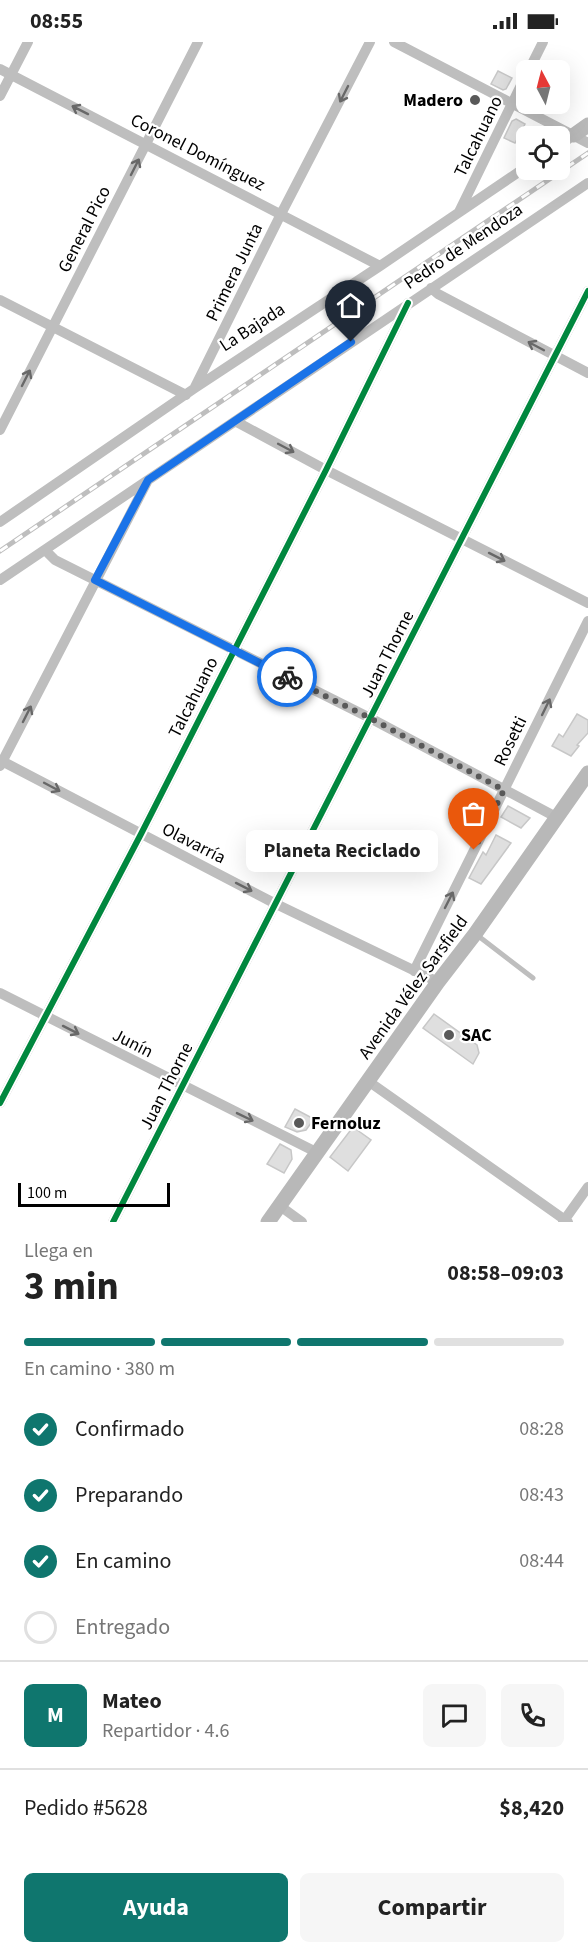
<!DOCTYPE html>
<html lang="es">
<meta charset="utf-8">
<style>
body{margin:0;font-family:"Source Sans 3",sans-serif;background:#f6f6f6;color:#222;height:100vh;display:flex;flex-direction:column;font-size:22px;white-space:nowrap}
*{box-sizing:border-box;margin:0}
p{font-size:20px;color:#767676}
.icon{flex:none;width:33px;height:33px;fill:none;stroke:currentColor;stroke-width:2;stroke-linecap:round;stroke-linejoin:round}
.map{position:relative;height:1180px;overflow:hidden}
.sheet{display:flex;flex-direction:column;background:#fff;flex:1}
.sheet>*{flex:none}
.needle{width:39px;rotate:353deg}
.tools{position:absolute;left:516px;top:18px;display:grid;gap:12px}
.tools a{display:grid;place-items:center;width:54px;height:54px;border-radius:9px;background:#fff;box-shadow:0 6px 24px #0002;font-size:30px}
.scale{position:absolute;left:18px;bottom:15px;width:152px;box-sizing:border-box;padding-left:6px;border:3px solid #000;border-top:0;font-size:16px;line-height:21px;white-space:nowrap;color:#000;-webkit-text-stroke:4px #fff;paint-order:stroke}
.pin{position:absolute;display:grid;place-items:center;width:51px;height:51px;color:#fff;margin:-62px -26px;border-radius:50% 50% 50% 0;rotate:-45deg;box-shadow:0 0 6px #0007}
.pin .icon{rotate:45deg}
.courier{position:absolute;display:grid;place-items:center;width:60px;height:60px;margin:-30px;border:4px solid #1a73e8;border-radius:50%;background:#fff;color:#222;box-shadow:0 2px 8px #0007}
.bubble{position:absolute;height:42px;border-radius:9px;background:#fff;box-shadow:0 6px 24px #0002;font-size:20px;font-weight:700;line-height:42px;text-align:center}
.headline em{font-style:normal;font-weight:700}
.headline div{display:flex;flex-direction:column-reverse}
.headline{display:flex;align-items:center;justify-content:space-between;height:102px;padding:0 24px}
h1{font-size:39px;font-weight:700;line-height:45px}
.bar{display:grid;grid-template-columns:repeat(4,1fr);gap:9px 6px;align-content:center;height:72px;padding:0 24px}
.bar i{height:8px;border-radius:4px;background:#e0e0e0}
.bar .active{background:#0f766e}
.bar p{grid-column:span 4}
.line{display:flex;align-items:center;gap:15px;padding:0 24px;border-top:2px solid #e0e0e0}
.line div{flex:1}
.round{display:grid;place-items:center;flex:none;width:63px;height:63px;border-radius:9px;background:#f6f6f6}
ol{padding:0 24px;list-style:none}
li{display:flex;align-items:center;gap:18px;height:66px}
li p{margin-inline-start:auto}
li .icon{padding:6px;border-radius:50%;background:#0f766e;color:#fff;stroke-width:4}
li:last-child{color:#767676}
li i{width:33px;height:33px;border:3px solid #e0e0e0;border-radius:50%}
.cta{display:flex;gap:12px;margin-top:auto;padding:12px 24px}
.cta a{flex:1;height:69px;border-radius:9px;background:#0f766e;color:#fff;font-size:24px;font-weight:700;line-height:69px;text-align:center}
.cta a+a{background:#f6f6f6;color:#222}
.status{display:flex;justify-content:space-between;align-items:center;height:42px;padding:0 30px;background:#fff;direction:ltr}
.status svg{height:16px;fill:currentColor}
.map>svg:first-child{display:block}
.building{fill:#dfdfdf;stroke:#c7c7c7;stroke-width:1.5}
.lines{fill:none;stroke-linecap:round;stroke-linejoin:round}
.lane{stroke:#bebebe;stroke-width:5}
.street{stroke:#bebebe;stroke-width:10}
.secondary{stroke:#b8b8b8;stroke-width:15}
.rail-casing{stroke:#bebebe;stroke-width:5}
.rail{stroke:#fff;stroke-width:3;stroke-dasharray:9;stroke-linecap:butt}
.cycleway-casing{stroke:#fff;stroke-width:10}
.cycleway{stroke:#00873e;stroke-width:6}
.oneway{stroke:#686868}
.done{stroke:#595959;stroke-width:6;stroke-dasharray:0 10.8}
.route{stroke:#1a73e8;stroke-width:8}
.poi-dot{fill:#595959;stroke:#fff;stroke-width:2}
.labels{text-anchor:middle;stroke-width:4.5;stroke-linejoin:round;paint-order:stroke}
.poi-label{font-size:18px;font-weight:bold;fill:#000;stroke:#fff;text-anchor:start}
.street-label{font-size:18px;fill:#000;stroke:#fff}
</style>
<div class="status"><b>08:55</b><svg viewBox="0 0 49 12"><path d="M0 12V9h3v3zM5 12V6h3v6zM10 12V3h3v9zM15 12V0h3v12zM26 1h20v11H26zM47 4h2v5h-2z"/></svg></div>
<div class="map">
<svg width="588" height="1180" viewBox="0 0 588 1180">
<rect width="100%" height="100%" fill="#fff"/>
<path class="building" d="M498 29 512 36 506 47 503 48 491 42Z
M516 77 525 82 515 101 504 96 512 79Z
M577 672 588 678V691L577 703 579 704 571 714 552 704 559 692 563 695Z
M508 764 530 776 521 786 501 775Z
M496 793 511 801 481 842 469 836 483 810 486 813Z
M434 972 477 1003 479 1011 473 1022 423 986Z
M295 1067 314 1077 306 1088 297 1090 285 1085Z
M353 1085 371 1098 348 1129 330 1115Z
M280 1102 291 1108 292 1117 284 1131 267 1122Z"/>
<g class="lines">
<path class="lane" d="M477 893 533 936"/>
<path class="street" d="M394 0 588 101
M0 27 380 224
M529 28 543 0
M0 54 28 0
M560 103 574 93
M459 170 526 33
M431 246 438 252 588 331
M0 258 186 353
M195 345 281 172 370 0
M235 379 326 428 588 561
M0 388 198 0
M0 480 195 346 380 224 526 125
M45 508 55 518 370 676 556 775
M0 538 588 141
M0 718 274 861 438 940
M0 724 147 440
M414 929 588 579
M0 951 316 1110
M368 1039 568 1180
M0 1061 141 792 326 428 408 261
M280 1164 302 1180
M113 1180 588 249
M563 1180 588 1145"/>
<path class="secondary" d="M574 93 588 83
M268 1180 438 940 475 892 588 731"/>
<defs>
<path id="rail" d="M0 509 588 111"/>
</defs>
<use href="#rail" class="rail-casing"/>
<use href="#rail" class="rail"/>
<defs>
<path id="cycleway" d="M0 1061 141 792 326 428 408 261
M113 1180 588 249"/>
</defs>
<use href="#cycleway" class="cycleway-casing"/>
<use href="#cycleway" class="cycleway"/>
</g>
<defs><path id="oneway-shaft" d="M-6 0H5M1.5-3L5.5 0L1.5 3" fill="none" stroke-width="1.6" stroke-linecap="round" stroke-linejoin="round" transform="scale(1.5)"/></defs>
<g class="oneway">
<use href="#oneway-shaft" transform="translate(344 52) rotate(117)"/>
<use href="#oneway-shaft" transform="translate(80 68) rotate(-153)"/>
<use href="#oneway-shaft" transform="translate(135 125) rotate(-63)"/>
<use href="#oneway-shaft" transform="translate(536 304) rotate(-152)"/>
<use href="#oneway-shaft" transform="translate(26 336) rotate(-63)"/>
<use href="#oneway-shaft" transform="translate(286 406) rotate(28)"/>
<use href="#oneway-shaft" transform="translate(497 515) rotate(27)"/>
<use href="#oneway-shaft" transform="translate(546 665) rotate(-64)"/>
<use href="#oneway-shaft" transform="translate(27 672) rotate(-63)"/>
<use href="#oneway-shaft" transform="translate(52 745) rotate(28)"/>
<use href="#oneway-shaft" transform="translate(244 845) rotate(27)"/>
<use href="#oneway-shaft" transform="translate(449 858) rotate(-63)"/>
<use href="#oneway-shaft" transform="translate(71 988) rotate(27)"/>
<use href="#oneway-shaft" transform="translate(245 1075) rotate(26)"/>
</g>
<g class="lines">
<path class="done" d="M287 635 370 676 504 748 474 808"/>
<path class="route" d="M287 635 95 538 148 438 351 300"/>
</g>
<g class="poi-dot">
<circle cx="475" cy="58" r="6"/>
<circle cx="449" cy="993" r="6"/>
<circle cx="299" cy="1081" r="6"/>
</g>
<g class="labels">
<g class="poi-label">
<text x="463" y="64" text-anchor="end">Madero</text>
<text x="461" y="999">SAC</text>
<text x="311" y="1087">Fernoluz</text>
</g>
<g class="street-label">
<text transform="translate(478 94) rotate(-64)" y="6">Talcahuano</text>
<text transform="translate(198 110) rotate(27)" y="6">Coronel Domínguez</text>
<text transform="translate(84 187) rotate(-63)" y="6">General Pico</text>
<text transform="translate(463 204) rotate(-34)" y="6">Pedro de Mendoza</text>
<text transform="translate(234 230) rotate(-64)" y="6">Primera Junta</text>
<text transform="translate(252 285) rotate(-33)" y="6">La Bajada</text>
<text transform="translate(387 612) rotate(-63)" y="6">Juan Thorne</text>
<text transform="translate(193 655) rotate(-63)" y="6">Talcahuano</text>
<text transform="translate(510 699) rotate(-64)" y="6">Rosetti</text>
<text transform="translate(194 801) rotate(27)" y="6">Olavarría</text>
<text transform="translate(413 945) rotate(-54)" y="6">Avenida Vélez Sarsfield</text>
<text transform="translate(133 1001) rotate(27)" y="6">Junín</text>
<text transform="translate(166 1044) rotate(-63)" y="6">Juan Thorne</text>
</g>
</g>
</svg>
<div class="tools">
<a><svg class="needle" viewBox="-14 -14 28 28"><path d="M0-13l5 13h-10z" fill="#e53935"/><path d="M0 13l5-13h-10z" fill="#767676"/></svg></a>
<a><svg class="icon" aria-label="locate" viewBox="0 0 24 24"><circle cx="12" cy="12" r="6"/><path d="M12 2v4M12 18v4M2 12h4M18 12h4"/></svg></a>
</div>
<div class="scale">100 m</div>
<div class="pin" style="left:474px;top:808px;background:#ea580c"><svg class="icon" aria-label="bag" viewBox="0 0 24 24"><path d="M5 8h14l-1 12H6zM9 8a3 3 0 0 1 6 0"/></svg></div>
<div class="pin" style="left:351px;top:300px;background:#1f2937"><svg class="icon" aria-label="home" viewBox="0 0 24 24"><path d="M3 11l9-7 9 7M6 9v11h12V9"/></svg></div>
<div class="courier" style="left:287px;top:635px"><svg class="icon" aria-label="bike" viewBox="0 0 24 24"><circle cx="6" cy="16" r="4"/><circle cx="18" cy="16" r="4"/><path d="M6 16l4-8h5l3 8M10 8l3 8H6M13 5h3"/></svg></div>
<div class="bubble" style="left:246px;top:788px;width:192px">Planeta Reciclado</div>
</div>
<section class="sheet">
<div class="headline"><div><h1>3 min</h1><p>Llega en</p></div><em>08:58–09:03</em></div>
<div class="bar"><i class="active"></i><i class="active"></i><i class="active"></i><i></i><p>En camino · 380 m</p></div>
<ol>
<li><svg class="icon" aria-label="check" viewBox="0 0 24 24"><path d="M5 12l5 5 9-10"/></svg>Confirmado<p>08:28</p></li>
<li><svg class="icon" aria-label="check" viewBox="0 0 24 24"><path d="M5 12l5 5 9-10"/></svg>Preparando<p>08:43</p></li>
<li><svg class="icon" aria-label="check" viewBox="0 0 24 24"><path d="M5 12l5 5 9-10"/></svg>En camino<p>08:44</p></li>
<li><i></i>Entregado</li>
</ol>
<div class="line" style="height:108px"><b class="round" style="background:#0f766e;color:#fff">M</b><div><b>Mateo</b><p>Repartidor · 4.6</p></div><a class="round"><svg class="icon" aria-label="chat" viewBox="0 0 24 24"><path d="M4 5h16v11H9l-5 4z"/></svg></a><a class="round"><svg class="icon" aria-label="phone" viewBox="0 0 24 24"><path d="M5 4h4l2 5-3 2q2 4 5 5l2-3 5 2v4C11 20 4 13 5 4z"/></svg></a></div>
<div class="line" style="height:78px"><div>Pedido #5628</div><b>$8,420</b></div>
<div class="cta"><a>Ayuda</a><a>Compartir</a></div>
</section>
